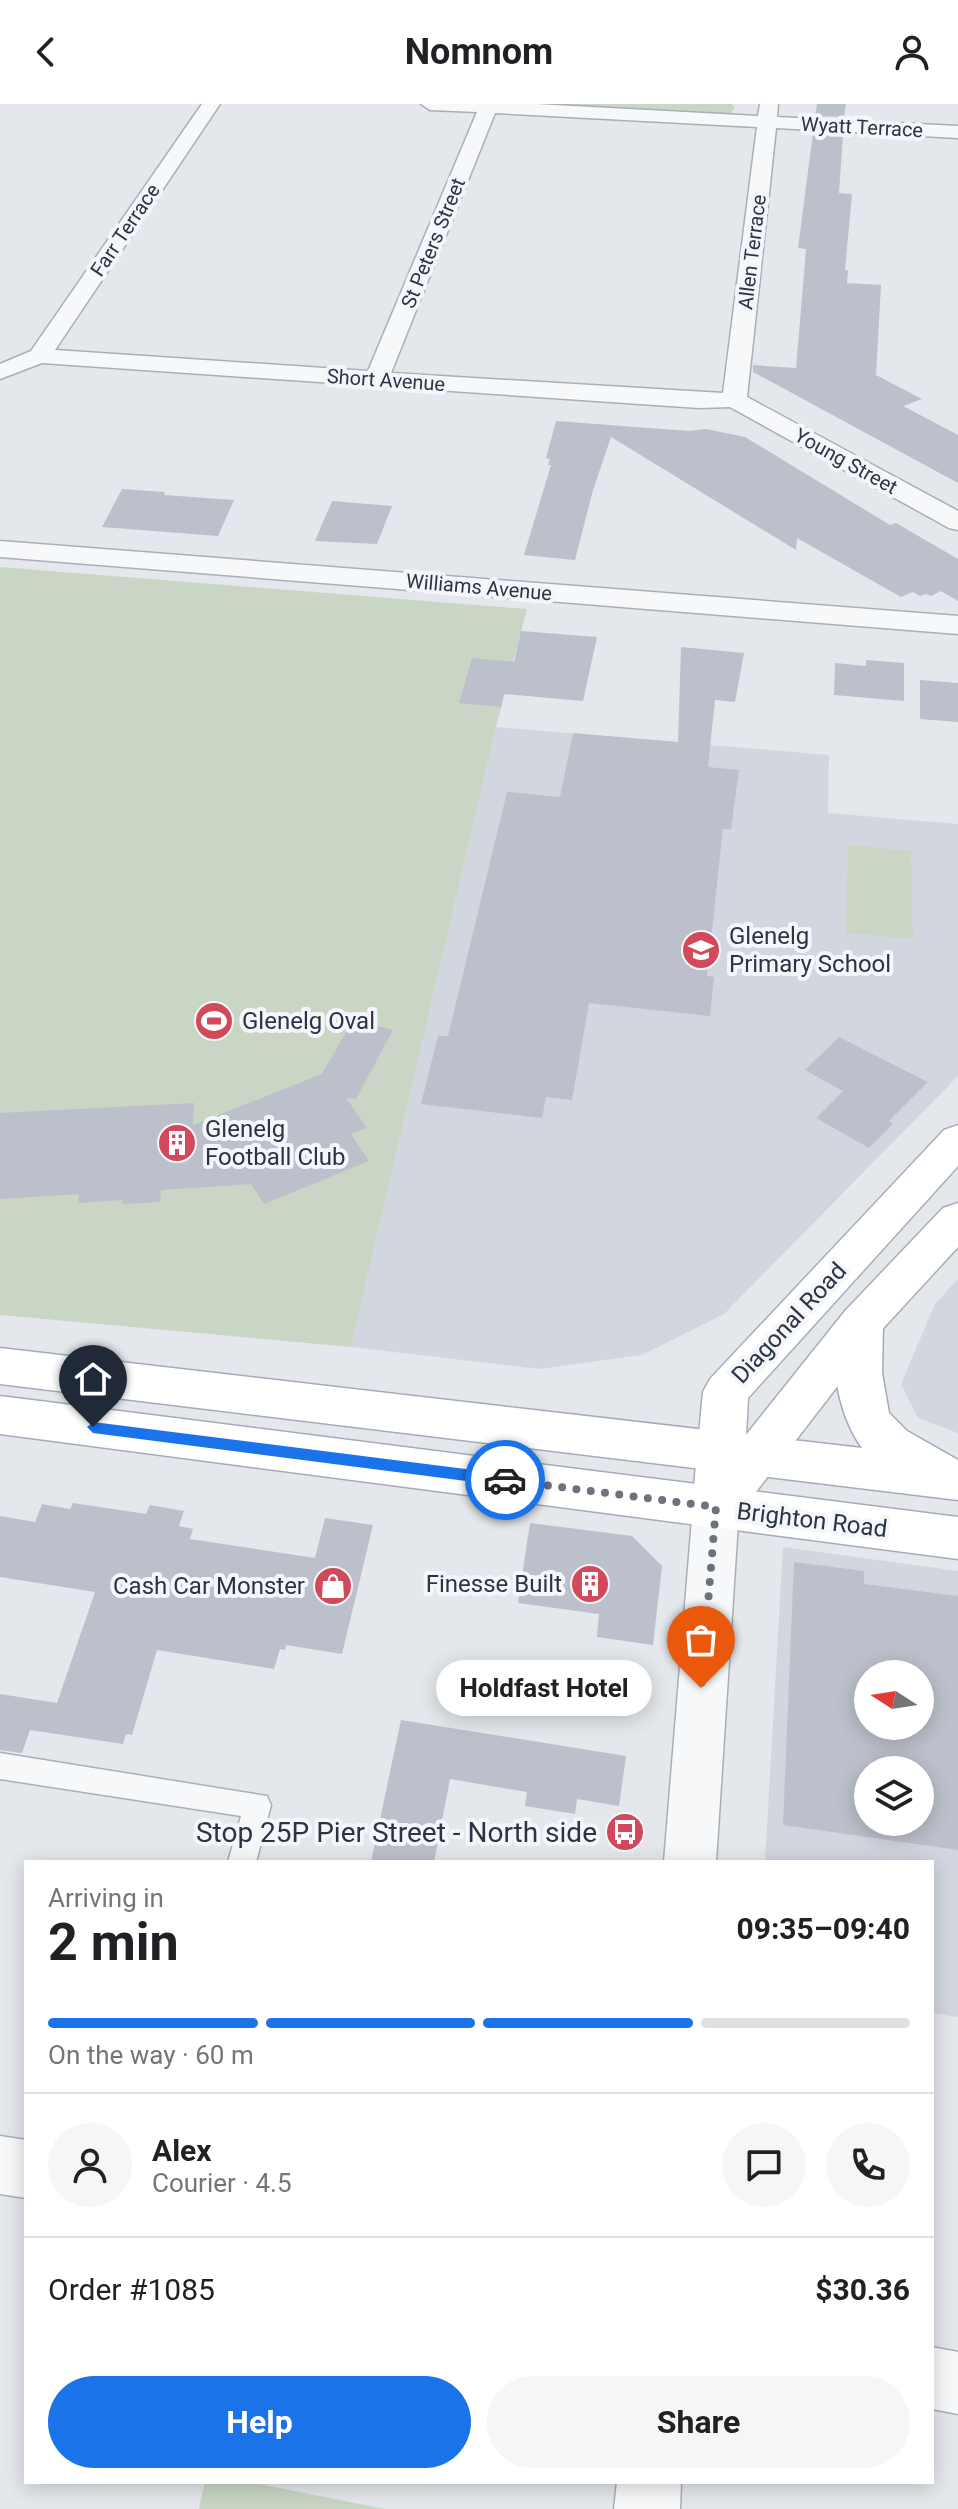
<!DOCTYPE html>
<meta charset="utf-8">
<style>
body{margin:0;font-family:Roboto,sans-serif;background:#f6f6f6;color:#202124;height:100vh;display:flex;flex-direction:column;font-size:30px;white-space:nowrap}
*{box-sizing:border-box;margin:0}
p{font-size:26px;color:#757577}
.icon{flex:none;width:44px;height:44px;fill:none;stroke:currentColor;stroke-width:2;stroke-linecap:round;stroke-linejoin:round}
.map{position:relative;flex:1;overflow:hidden}
.details{position:absolute;left:24px;top:1756px;width:910px;height:624px;display:flex;flex-direction:column;background:#fff;border-radius:0px;box-shadow:0 4px 20px #0003}
.details>*{flex:none}
.needle{width:52px;rotate:282deg}
.controls{position:absolute;left:854px;top:1556px;display:grid;gap:16px}
.controls a{display:grid;place-items:center;width:80px;height:80px;border-radius:50%;background:#fff;box-shadow:0 4px 20px #0003;font-size:40px}
.pin{position:absolute;display:grid;place-items:center;width:68px;height:68px;color:#fff;margin:-82px -34px;border-radius:50% 50% 50% 0;rotate:-45deg;box-shadow:0 0 8px #0007}
.pin .icon{rotate:45deg}
.courier{position:absolute;display:grid;place-items:center;width:80px;height:80px;margin:-40px;border:6px solid #1a73e8;border-radius:50%;background:#fff;color:#222;box-shadow:0 2px 10px #0007}
.bubble{position:absolute;height:56px;border-radius:28px;background:#fff;box-shadow:0 4px 20px #0003;font-size:26px;font-weight:700;line-height:56px;text-align:center}
.summary em{font-style:normal;font-weight:700}
.summary div{display:flex;flex-direction:column-reverse}
.summary{display:flex;align-items:center;justify-content:space-between;height:136px;padding:0 24px}
h1{font-size:52px;font-weight:700;line-height:60px}
.bar{display:grid;grid-template-columns:repeat(4,1fr);gap:12px 8px;align-content:center;height:96px;padding:0 24px}
.bar i{height:10px;border-radius:6px;background:#e0e0e0}
.bar .active{background:#1a73e8}
.bar p{grid-column:span 4}
.line{display:flex;align-items:center;gap:20px;padding:0 24px;border-top:2px solid #e0e0e0}
.line div{flex:1}
.round{display:grid;place-items:center;flex:none;width:84px;height:84px;border-radius:42px;background:#f6f6f6}
.button{display:flex;gap:16px;margin-top:auto;padding:16px 24px}
.button a{flex:1;height:92px;border-radius:48px;background:#1a73e8;color:#fff;font-size:32px;font-weight:700;line-height:92px;text-align:center}
.button a+a{background:#f6f6f6;color:#202124}
header{display:flex;justify-content:space-between;align-items:center;height:104px;padding:0 24px;background:#fff;font-size:36px;font-weight:700}
.map>svg:first-child{display:block}
.built{fill:#d2d6de;fill-rule:evenodd}
.green{fill:#c9d6c5}
.building{fill:#bbc0ca;fill-rule:evenodd}
.lines{fill:none;stroke-linecap:round;stroke-linejoin:round}
.service-casing{stroke:#a9aeb7;stroke-width:3}
.minor-casing{stroke:#a9aeb7;stroke-width:3}
.secondary-casing{stroke:#a9aeb7;stroke-width:3}
.primary-casing{stroke:#a3abb8;stroke-width:3}
.service{fill:#f7f8fa;fill-rule:evenodd}
.minor{fill:#f7f8fa;fill-rule:evenodd}
.secondary{fill:#fff;fill-rule:evenodd}
.primary{fill:#fff;fill-rule:evenodd}
.route{fill:#1a73e8}
.done{stroke:#6c737f;stroke-width:8;stroke-dasharray:0 14.4}
.labels{text-anchor:middle;stroke-width:8;stroke-linejoin:round;paint-order:stroke}
.far-street-label{font-size:20px;fill:#2b3445;stroke:#f4f6f9}
.poi-label{font-size:24px;fill:#2b3445;stroke:#f4f6f9;text-anchor:start}
.street-label{font-size:24px;fill:#2b3445;stroke:#f4f6f9}
.near-poi-label{font-size:28px;fill:#2b3445;stroke:#f4f6f9;text-anchor:end}
</style>
<header><svg class="icon" aria-label="back" viewBox="0 0 24 24"><path d="M15 5l-7 7 7 7"/></svg>Nomnom<svg class="icon" aria-label="person" viewBox="0 0 24 24"><circle cx="12" cy="8" r="4"/><path d="M4 21q1-7 8-7t8 7"/></svg></header>
<div class="map">
<svg width="958" height="2405" viewBox="0 0 958 2405">
<rect width="100%" height="100%" fill="#e4e7ec"/>
<path class="built" d="M496 623 829 651 828 709 958 720V972L724 1210 642 1251 539 1265 351 1243Z
M958 1175V1329L918 1314 901 1280 935 1200Z
M783 1443 958 1467V1913L932 1909V1758H765ZM868 1570H920V1622H868ZM868 1666H920V1718H868Z"/>
<path class="green" d="M496 0H732L735 3 730 10 720 12Z
M0 463 527 505 496 623 351 1243 0 1211Z
M848 741 911 747 913 835 846 829Z
M205 2378H249L385 2405H199Z"/>
<path class="building" d="M817 0H846L844 13 815 12Z
M813 29 843 31 839 89 852 90 845 166H848L847 179 881 181 876 271 922 295 903 302 958 331V379L753 268V261L796 264 806 145 798 144Z
M556 317 689 327 706 325 745 333 890 421 896 419 958 455V497L941 487 931 492 926 490 920 492 913 488 901 493 797 434 796 446 611 333 593 386 575 456 524 451 551 361H548L550 355 546 354Z
M122 385 165 388 164 391 234 396 218 432 102 423Z
M332 397 392 402 377 440 315 437Z
M521 527 597 533 583 597 504 590 501 603 459 599 472 554 514 558Z
M681 543 744 549 735 598 715 596 708 663 739 666 731 725H723L707 872 714 873 710 912 589 899 572 996 546 993 542 1014 421 1000 438 932H448L507 688 560 693 573 629 678 638Z
M866 556 904 559V597L834 591 835 559 866 562Z
M920 576 958 579V618L920 615Z
M353 916 393 926 356 995 346 994 367 1024 351 1030 369 1057 264 1100 251 1080 161 1086 160 1098 122 1100V1096L78 1099 79 1090 0 1095V1009L194 999 193 1021 322 970Z
M839 933 928 978 889 1017 893 1020 869 1044 816 1014 843 987 805 966Z
M73 1399 146 1410 150 1401 184 1407 179 1422 193 1425 190 1435 315 1454 325 1414 373 1421 342 1550 286 1541 285 1546 280 1545 274 1565 157 1546 132 1631 126 1630 123 1640 30 1626 22 1649 0 1646V1590L57 1599 95 1488 0 1473V1412L35 1418 42 1400 70 1405Z
M530 1419 632 1432 662 1462 653 1541 597 1533 599 1510 518 1499Z
M794 1458 864 1467V1480L958 1492V1746L783 1721ZM868 1570H920V1622H868ZM868 1666H920V1718H868Z
M401 1616 626 1652 619 1702 577 1695 575 1710 525 1702 527 1688 450 1675 434 1758H371Z"/>
<g class="lines">
<defs>
<path id="service" d="M0 1649 267 1692 271 1701 256 1758H228L241 1712 0 1675Z"/>
<path id="minor" d="M202 0H220L55 246 368 267 477 8 430 6 421 0H536L758 12 760 0H778L777 13 958 22V34L776 24 747 293 958 407V426L949 424 730 303 699 304 42 259 0 275V260L31 247ZM495 9 757 23 723 289 391 269Z
M0 437 958 512V530L0 453Z
M716 1383 732 1389 739 1403 716 1758H664L693 1403 700 1389Z
M0 2032 26 2036V2094L0 2090Z
M932 2243 958 2248V2310L932 2305Z
M617 2378H681L680 2405H614Z"/>
<path id="secondary" d="M958 1021V1062L748 1294 746 1331 845 1207 943 1104 958 1099V1143L877 1231 752 1393 740 1397 733 1418 716 1424 699 1418 692 1403 703 1288 710 1275 944 1026Z"/>
<path id="primary" d="M861 1201 877 1207 883 1219 882 1269 889 1309 907 1327 958 1356V1396L0 1280V1244L862 1344C837 1309 825 1246 845 1207Z
M0 1292 958 1413V1455L0 1330Z"/>
</defs>
<use href="#service" class="service-casing"/>
<use href="#minor" class="minor-casing"/>
<use href="#secondary" class="secondary-casing"/>
<use href="#primary" class="primary-casing"/>
<use href="#service" class="service"/>
<use href="#minor" class="minor"/>
<use href="#secondary" class="secondary"/>
<use href="#primary" class="primary"/>
</g>
<path class="route" d="M93 1318 505 1370 512 1376 505 1382 93 1329 87 1323Z"/>
<g class="lines">
<path class="done" d="M505 1376 716 1403 701 1584"/>
</g>
<defs>
<symbol id="school-disc" viewBox="-11 -11 22 22"><circle r="9.5" fill="#d1495b" stroke="#f4f6f9"/><path d="M0-5L7-2L0 1L-7-2ZM-4 1L0 2.5L4 1V4Q0 6-4 4Z" fill="#fff"/></symbol>
<symbol id="stadium-disc" viewBox="-11 -11 22 22"><circle r="9.5" fill="#d1495b" stroke="#f4f6f9"/><path d="M0-5a6.5 5 0 1 0 0 10a6.5 5 0 1 0 0-10ZM-3.5-1.8h7v3.6h-7Z" fill="#fff"/></symbol>
<symbol id="building-disc" viewBox="-11 -11 22 22"><circle r="9.5" fill="#d1495b" stroke="#f4f6f9"/><path d="M-4-6H4V6H1V3H-1V6H-4ZM-2.5-4.3h1.7v1.8h-1.7ZM.8-4.3h1.7v1.8H.8ZM-2.5-1h1.7V.8h-1.7ZM.8-1h1.7V.8H.8Z" fill="#fff"/></symbol>
<symbol id="shop-disc" viewBox="-11 -11 22 22"><circle r="9.5" fill="#d1495b" stroke="#f4f6f9"/><path d="M-5-2.5h2.3a2.7 3.5 0 0 1 5.4 0H5L5.5 6h-11ZM-1.5-2.5h3a1.5 2.3 0 0 0-3 0Z" fill="#fff"/></symbol>
<symbol id="bus-disc" viewBox="-11 -11 22 22"><circle r="9.5" fill="#d1495b" stroke="#f4f6f9"/><path d="M-5-6H5V4H4V6H2V4H-2V6H-4V4H-5ZM-3.5-4V0h7V-4ZM-3.5 1.2v1.5H-2V1.2ZM2 1.2v1.5H3.5V1.2Z" fill="#fff"/></symbol>
</defs>
<g fill-rule="evenodd">
<use href="#school-disc" x="679" y="824" width="44" height="44"/>
<use href="#stadium-disc" x="192" y="895" width="44" height="44"/>
<use href="#building-disc" x="155" y="1017" width="44" height="44"/>
<use href="#building-disc" x="568" y="1458" width="44" height="44"/>
<use href="#shop-disc" x="311" y="1460" width="44" height="44"/>
<use href="#bus-disc" x="603" y="1706" width="44" height="44"/>
</g>
<g class="labels">
<g class="far-street-label">
<text transform="translate(862 23) rotate(3)" y="7">Wyatt Terrace</text>
<text transform="translate(125 126) rotate(-56)" y="7">Farr Terrace</text>
<text transform="translate(433 139) rotate(-68)" y="7">St Peters Street</text>
<text transform="translate(752 148) rotate(-83)" y="7">Allen Terrace</text>
<text transform="translate(386 276) rotate(4)" y="7">Short Avenue</text>
<text transform="translate(846 357) rotate(29)" y="7">Young Street</text>
<text transform="translate(479 483) rotate(5)" y="7">Williams Avenue</text>
</g>
<g class="poi-label">
<text x="729" y="840">Glenelg<tspan x="729" dy="28">Primary School</tspan></text>
<text x="242" y="925">Glenelg Oval</text>
<text x="205" y="1033">Glenelg<tspan x="205" dy="28">Football Club</tspan></text>
<text x="562" y="1488" text-anchor="end">Finesse Built</text>
<text x="305" y="1490" text-anchor="end">Cash Car Monster</text>
</g>
<g class="street-label">
<text transform="translate(789 1219) rotate(-47)" y="8">Diagonal Road</text>
<text transform="translate(812 1416) rotate(7)" y="8">Brighton Road</text>
</g>
<g class="near-poi-label">
<text x="597" y="1738">Stop 25P Pier Street - North side</text>
</g>
</g>
</svg>
<div class="controls">
<a><svg class="needle" viewBox="-14 -14 28 28"><path d="M0-13l5 13h-10z" fill="#e53935"/><path d="M0 13l5-13h-10z" fill="#757577"/></svg></a>
<a><svg class="icon" aria-label="layers" viewBox="0 0 24 24"><path d="M12 4l9 5-9 5-9-5zM3 14l9 5 9-5"/></svg></a>
</div>
<div class="pin" style="left:701px;top:1584px;background:#ea580c"><svg class="icon" aria-label="bag" viewBox="0 0 24 24"><path d="M5 8h14l-1 12H6zM9 8a3 3 0 0 1 6 0"/></svg></div>
<div class="pin" style="left:93px;top:1323px;background:#1f2937"><svg class="icon" aria-label="home" viewBox="0 0 24 24"><path d="M3 11l9-7 9 7M6 9v11h12V9"/></svg></div>
<div class="courier" style="left:505px;top:1376px"><svg class="icon" aria-label="car" viewBox="0 0 24 24"><path d="M5 17H2v-5l4-1 3-4h7l3 4 3 1v5h-3M9 17h6M6 11h13"/><circle cx="7" cy="17" r="2"/><circle cx="17" cy="17" r="2"/></svg></div>
<div class="bubble" style="left:436px;top:1556px;width:216px">Holdfast Hotel</div>
<section class="details">
<div class="summary"><div><h1>2 min</h1><p>Arriving in</p></div><em>09:35–09:40</em></div>
<div class="bar"><i class="active"></i><i class="active"></i><i class="active"></i><i></i><p>On the way · 60 m</p></div>
<div class="line" style="height:144px"><a class="round"><svg class="icon" aria-label="person" viewBox="0 0 24 24"><circle cx="12" cy="8" r="4"/><path d="M4 21q1-7 8-7t8 7"/></svg></a><div><b>Alex</b><p>Courier · 4.5</p></div><a class="round"><svg class="icon" aria-label="chat" viewBox="0 0 24 24"><path d="M4 5h16v11H9l-5 4z"/></svg></a><a class="round"><svg class="icon" aria-label="phone" viewBox="0 0 24 24"><path d="M5 4h4l2 5-3 2q2 4 5 5l2-3 5 2v4C11 20 4 13 5 4z"/></svg></a></div>
<div class="line" style="height:104px"><div>Order #1085</div><b>$30.36</b></div>
<div class="button"><a>Help</a><a>Share</a></div>
</section>
</div>
